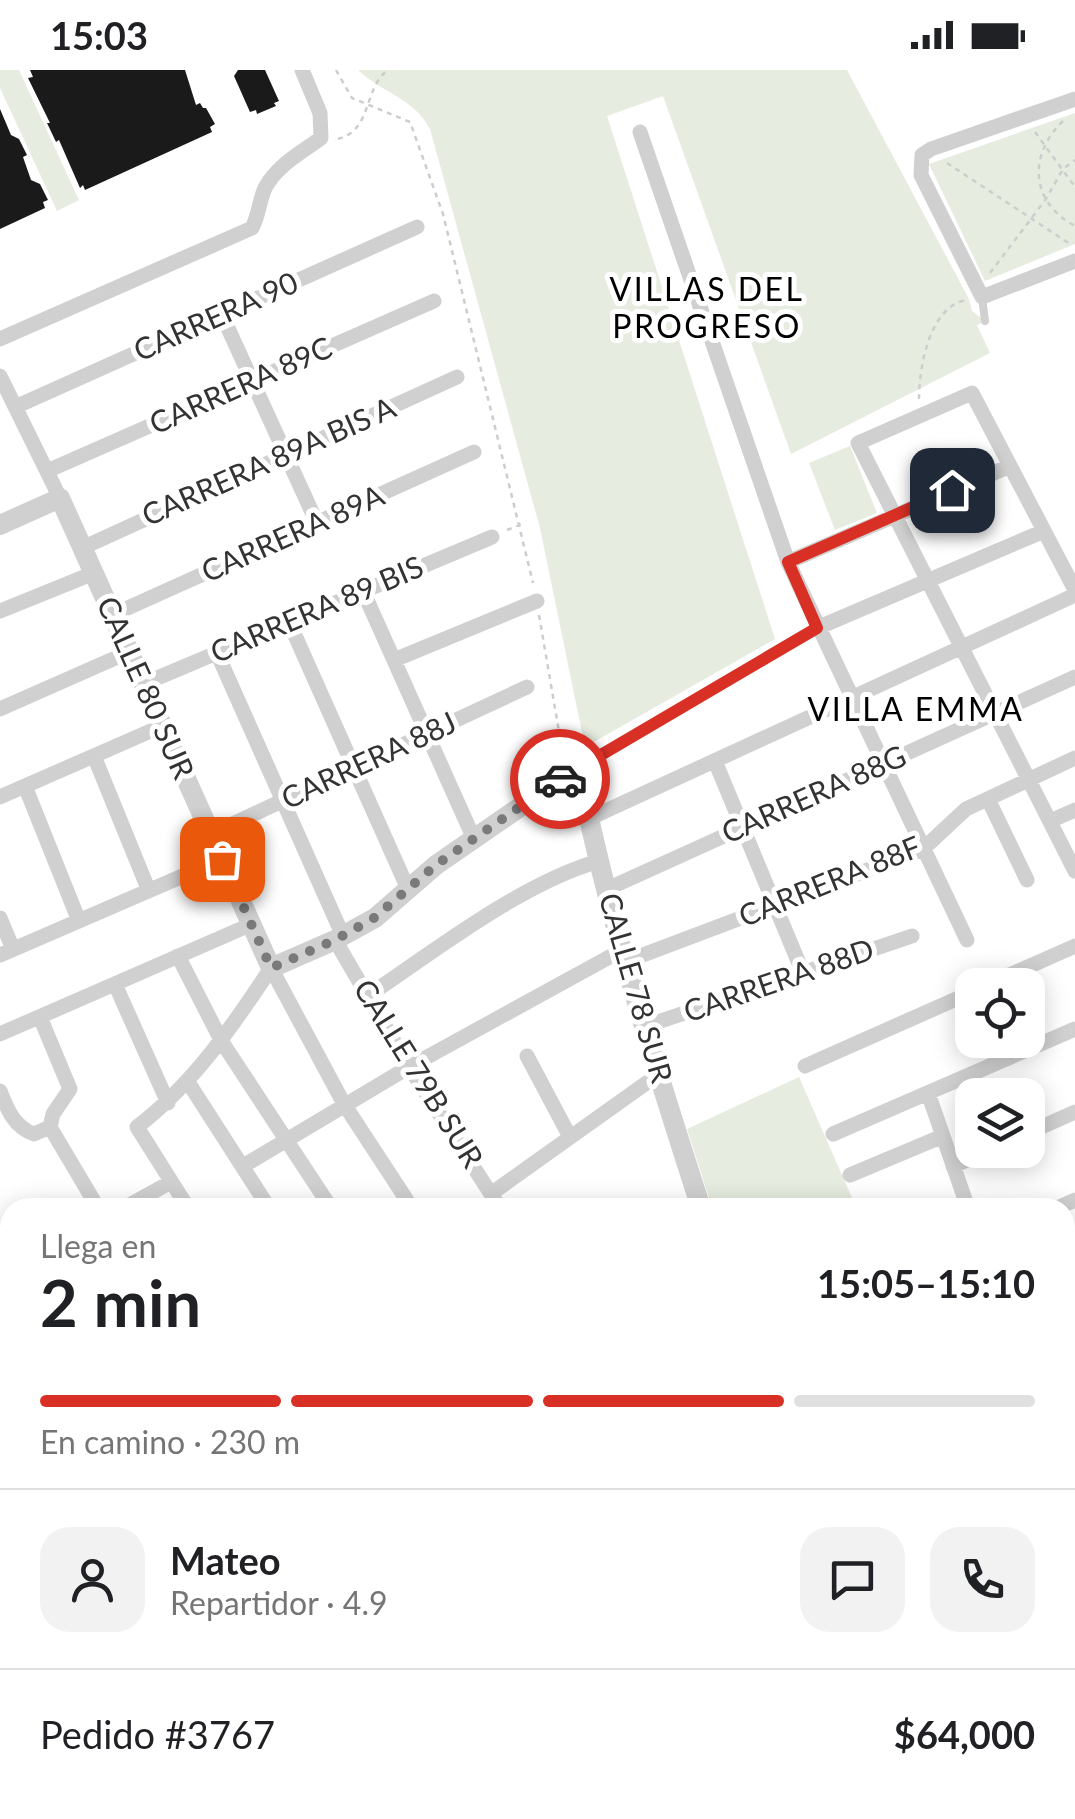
<!DOCTYPE html>
<html lang="es">
<meta charset="utf-8">
<style>
body{margin:0;font-family:Lato,sans-serif;background:#f2f2f2;color:#202124;height:100vh;display:flex;flex-direction:column;font-size:38px;white-space:nowrap}
*{box-sizing:border-box;margin:0}
p{font-size:32px;color:#757577}
.icon{flex:none;width:55px;height:55px;fill:none;stroke:currentColor;stroke-width:2;stroke-linecap:round;stroke-linejoin:round}
.map{position:relative;flex:1;overflow:hidden}
.drawer{position:absolute;left:0px;top:1128px;width:1075px;height:622px;display:flex;flex-direction:column;background:#fff;border-radius:30px 30px 0 0;box-shadow:0 5px 25px #0003}
.drawer>*{flex:none}
.buttons{position:absolute;left:955px;top:898px;display:grid;gap:20px}
.buttons a{display:grid;place-items:center;width:90px;height:90px;border-radius:20px;background:#fff;box-shadow:0 5px 25px #0003;font-size:50px}
.pin{position:absolute;display:grid;place-items:center;width:85px;height:85px;color:#fff;margin:-42px;border-radius:20px;box-shadow:0 5px 15px #0006}
.courier{position:absolute;display:grid;place-items:center;width:100px;height:100px;margin:-50px;border:8px solid #d93025;border-radius:50%;background:#fff;color:#222;box-shadow:0 2px 12px #0007}
.overview em{font-style:normal;font-weight:700}
.overview div{display:flex;flex-direction:column-reverse}
.overview{display:flex;align-items:center;justify-content:space-between;height:170px;padding:0 40px}
h1{font-size:65px;font-weight:700;line-height:75px}
.bar{display:grid;grid-template-columns:repeat(4,1fr);gap:15px 10px;align-content:center;height:120px;padding:0 40px}
.bar i{height:12px;border-radius:8px;background:#e0e0e0}
.bar .on{background:#d93025}
.bar p{grid-column:span 4}
.line{display:flex;align-items:center;gap:25px;padding:0 40px;border-top:2px solid #e0e0e0}
.line div{flex:1}
.round{display:grid;place-items:center;flex:none;width:105px;height:105px;border-radius:30px;background:#f2f2f2}
.status{display:flex;justify-content:space-between;align-items:center;height:70px;padding:0 50px;background:#fff;direction:ltr}
.status svg{height:28px;fill:currentColor}
.map>svg:first-child{display:block}
.green{fill:#e6ecdf}
.lines{fill:none;stroke-linecap:round;stroke-linejoin:round}
.river{stroke:#cfe2ee;stroke-width:30}
.building{fill:#1a1a1a}
.path{stroke:#cdcdcd;stroke-width:2.5;stroke-dasharray:5 5;stroke-linecap:butt}
.service{stroke:#d0d0d0;stroke-width:8}
.minor{stroke:#d0d0d0;stroke-width:15}
.tertiary{stroke:#d0d0d0;stroke-width:20}
.done{stroke:#7a7a7a;stroke-width:10;stroke-dasharray:0 18}
.route{stroke:#d93025;stroke-width:12}
.labels{text-anchor:middle;stroke-width:10;stroke-linejoin:round;paint-order:stroke}
.street-label{font-size:30px;fill:#333;stroke:#fff}
.neighbourhood-label{font-size:32px;letter-spacing:2.5px;fill:#000;stroke:#fff}
</style>
<div class="status"><b>15:03</b><svg viewBox="0 0 49 12"><path d="M0 12V9h3v3zM5 12V6h3v6zM10 12V3h3v9zM15 12V0h3v12zM26 1h20v11H26zM47 4h2v5h-2z"/></svg></div>
<div class="map">
<svg width="1075" height="1749" viewBox="0 0 1075 1749">
<rect width="100%" height="100%" fill="#fff"/>
<path class="green" d="M0 0H19L79 130 57 141 0 18Z
M358 0H847L969 229 972 241 985 251 977 255 990 283 791 384 663 26 607 46 775 569 585 677 540 458 430 59C414 28 382 23 358 0Z
M1075 43V174L985 211 929 94Z
M850 376 877 443 835 460 809 393Z
M799 1007 856 1137H712L687 1059Z
M1075 1232V1307L1065 1311V1236Z
M0 1492 10 1493V1740H165L124 1749H0Z
M1075 1595V1749H903L907 1740H1065V1603Z
M599 1740H764L762 1749H602Z"/>
<g class="lines">
<path class="river" d="M1065 1688 1075 1675
M1033 1749 1036 1740"/>
</g>
<path class="building" d="M30 0H185L196 35 200 33 203 38H206L215 54 210 57 212 62 85 120 83 115 80 118 59 70 56 72 47 53H50L28 8 33 7Z
M238 0H265L279 31 274 33 276 36 257 44 256 40 250 42 234 6Z
M0 39 11 65 19 69 27 85 23 87 31 110 40 114 48 130 43 132 45 138 0 159Z"/>
<g class="lines">
<path class="path" d="M336 0 352 28 410 52 443 144 533 513
M1063 51C1028 85 1030 132 1075 156
M1035 62 1075 117
M338 69C373 60 363 18 388 0
M947 93 1070 174
M990 203 1046 129 1063 99 1075 90
M919 329C919 298 929 237 966 230
M507 460 521 454
M539 545 563 685
M1065 1625 1075 1615
M774 1749 776 1740
M992 1749 995 1740"/>
<path class="service" d="M982 227 985 251
M581 695 816 559
M494 1740 497 1749"/>
<path class="minor" d="M1075 29 931 79 922 85 921 105 982 227 1075 191
M640 62 788 492 967 870
M222 245 317 453
M0 269 252 158C259 145 259 131 265 118 277 95 301 83 321 68L320 43 302 0
M0 306 60 428
M15 337 417 157
M47 401 434 231
M82 478 457 307
M788 492 1010 396
M1075 520 972 323 858 373 1075 801
M363 521 474 769
M0 541 94 503
M112 545 474 382
M289 552 408 819
M817 558 1044 461
M217 583 343 866
M394 590 537 531
M143 614 492 467
M0 639 129 582
M94 686 149 821
M715 691 803 903
M25 716 79 851
M0 727 162 656
M988 729 1027 810
M588 749 1075 525
M1050 751 1075 740
M211 764 527 617
M607 819 1075 607
M0 848 13 879
M335 870 409 997 500 1138
M0 885 222 789
M178 886 222 972 331 1138
M627 891 923 779 966 739 1075 688
M115 914 168 1033
M987 915 1075 876
M369 925C436 880 522 813 599 791
M40 947 70 1019 53 1044 50 1057 98 1138
M646 956 912 866
M0 964 252 854
M527 986 570 1067
M805 996 972 922
M188 1012 269 1138
M0 1021C7 1039 14 1057 34 1064L50 1057
M928 1023 968 1138
M1028 1063 1075 1042
M833 1064 1075 959
M243 1096 409 997 624 879
M953 1096 990 1080
M850 1105 943 1066
M492 1123 659 1004
M124 1138 171 1112
M188 1138 137 1057C194 1013 232 957 271 898L344 1034 412 1138
M1057 1138 1075 1130
M0 1202 10 1197
M1065 1224 1075 1220
M0 1234 10 1260
M0 1299 10 1297
M1065 1373 1075 1369
M0 1380 10 1379
M0 1477 10 1479
M1065 1486 1075 1514
M247 1740 251 1749
M319 1740 323 1749
M398 1740 402 1749
M432 1749 455 1740"/>
<path class="tertiary" d="M0 455 60 428 271 898 335 870 375 848 436 795 578 697C608 846 654 993 701 1138
M1065 1529 1075 1528
M807 1749 811 1740"/>
</g>
<g class="lines">
<path class="done" d="M222 789 271 898 335 870 374 848 436 795 560 709"/>
<path class="route" d="M560 709 817 558 788 492 952 420"/>
</g>
<g class="labels">
<g class="street-label">
<text transform="translate(216 247) rotate(-24)" y="10">CARRERA 90</text>
<text transform="translate(241 316) rotate(-24)" y="10">CARRERA 89C</text>
<text transform="translate(269 392) rotate(-24)" y="10">CARRERA 89A BIS A</text>
<text transform="translate(293 464) rotate(-24)" y="10">CARRERA 89A</text>
<text transform="translate(317 540) rotate(-23)" y="10">CARRERA 89 BIS</text>
<text transform="translate(145 618) rotate(66)" y="10">CALLE 80 SUR</text>
<text transform="translate(369 691) rotate(-25)" y="10">CARRERA 88J</text>
<text transform="translate(814 725) rotate(-24)" y="10">CARRERA 88G</text>
<text transform="translate(830 812) rotate(-22)" y="10">CARRERA 88F</text>
<text transform="translate(779 911) rotate(-19)" y="10">CARRERA 88D</text>
<text transform="translate(635 918) rotate(74)" y="10">CALLE 78 SUR</text>
<text transform="translate(418 1004) rotate(58)" y="10">CALLE 79B SUR</text>
</g>
<g class="neighbourhood-label">
<text x="707" y="231">VILLAS DEL<tspan x="707" dy="37">PROGRESO</tspan></text>
<text x="916" y="651">VILLA EMMA</text>
</g>
</g>
</svg>
<div class="buttons">
<a><svg class="icon" aria-label="locate" viewBox="0 0 24 24"><circle cx="12" cy="12" r="6"/><path d="M12 2v4M12 18v4M2 12h4M18 12h4"/></svg></a>
<a><svg class="icon" aria-label="layers" viewBox="0 0 24 24"><path d="M12 4l9 5-9 5-9-5zM3 14l9 5 9-5"/></svg></a>
</div>
<div class="pin" style="left:222px;top:789px;background:#ea580c"><svg class="icon" aria-label="bag" viewBox="0 0 24 24"><path d="M5 8h14l-1 12H6zM9 8a3 3 0 0 1 6 0"/></svg></div>
<div class="pin" style="left:952px;top:420px;background:#1f2937"><svg class="icon" aria-label="home" viewBox="0 0 24 24"><path d="M3 11l9-7 9 7M6 9v11h12V9"/></svg></div>
<div class="courier" style="left:560px;top:709px"><svg class="icon" aria-label="car" viewBox="0 0 24 24"><path d="M5 17H2v-5l4-1 3-4h7l3 4 3 1v5h-3M9 17h6M6 11h13"/><circle cx="7" cy="17" r="2"/><circle cx="17" cy="17" r="2"/></svg></div>
<section class="drawer">
<div class="overview"><div><h1>2 min</h1><p>Llega en</p></div><em>15:05–15:10</em></div>
<div class="bar"><i class="on"></i><i class="on"></i><i class="on"></i><i></i><p>En camino · 230 m</p></div>
<div class="line" style="height:180px"><a class="round"><svg class="icon" aria-label="person" viewBox="0 0 24 24"><circle cx="12" cy="8" r="4"/><path d="M4 21q1-7 8-7t8 7"/></svg></a><div><b>Mateo</b><p>Repartidor · 4.9</p></div><a class="round"><svg class="icon" aria-label="chat" viewBox="0 0 24 24"><path d="M4 5h16v11H9l-5 4z"/></svg></a><a class="round"><svg class="icon" aria-label="phone" viewBox="0 0 24 24"><path d="M5 4h4l2 5-3 2q2 4 5 5l2-3 5 2v4C11 20 4 13 5 4z"/></svg></a></div>
<div class="line" style="height:130px"><div>Pedido #3767</div><b>$64,000</b></div>
</section>
</div>
